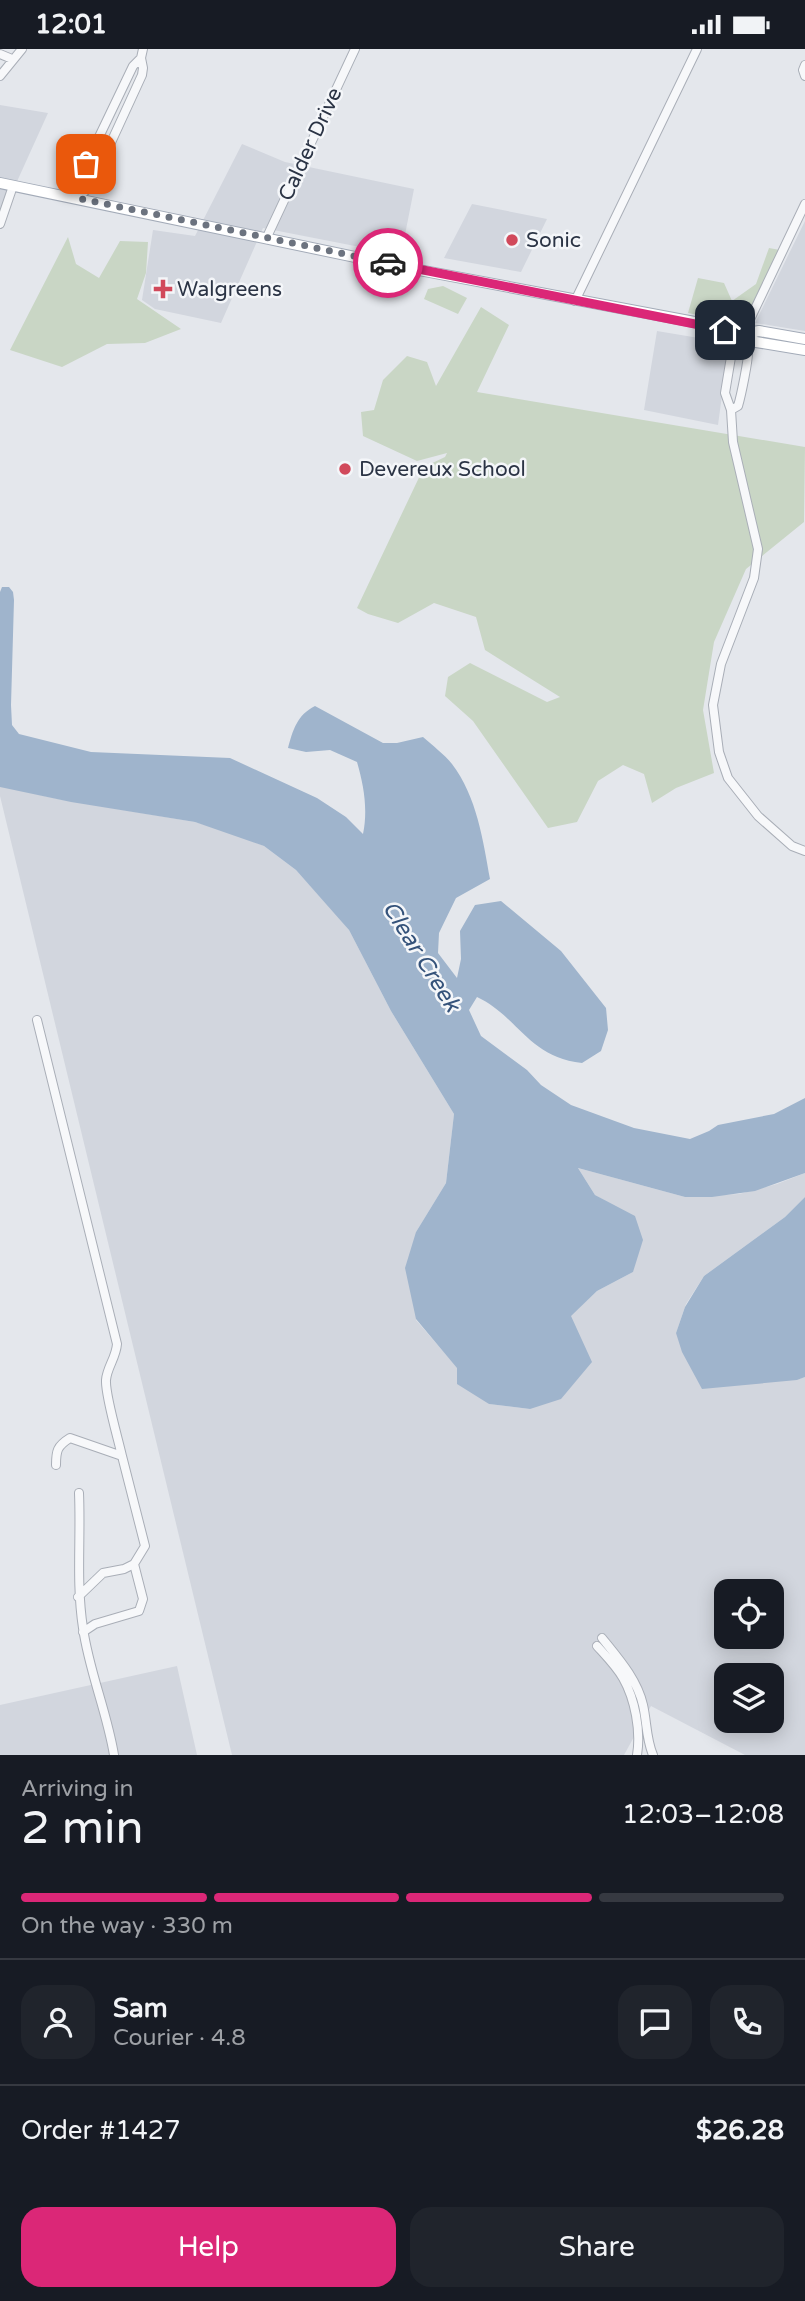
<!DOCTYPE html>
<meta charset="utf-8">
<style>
body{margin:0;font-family:"Varela Round",sans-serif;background:#20242c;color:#f1f3f6;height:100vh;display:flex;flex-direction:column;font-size:26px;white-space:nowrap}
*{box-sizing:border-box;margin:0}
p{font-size:23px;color:#9ea1a6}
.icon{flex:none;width:38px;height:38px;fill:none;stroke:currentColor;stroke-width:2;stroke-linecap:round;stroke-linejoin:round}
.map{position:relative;height:1706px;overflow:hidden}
.panel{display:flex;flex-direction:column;background:#171b24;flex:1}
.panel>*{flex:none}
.controls{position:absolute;left:714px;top:1530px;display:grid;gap:14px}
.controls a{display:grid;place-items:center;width:70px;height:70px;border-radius:14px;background:#171b24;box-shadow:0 4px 18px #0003;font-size:35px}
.pin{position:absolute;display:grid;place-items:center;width:60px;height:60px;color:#fff;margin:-30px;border-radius:14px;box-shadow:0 4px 10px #0006}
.courier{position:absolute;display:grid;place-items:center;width:70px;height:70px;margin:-35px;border:5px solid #db2777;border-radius:50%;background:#fff;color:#222;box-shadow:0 2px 9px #0007}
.summary em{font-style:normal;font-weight:600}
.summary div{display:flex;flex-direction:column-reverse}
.summary{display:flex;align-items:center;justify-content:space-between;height:119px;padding:0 21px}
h1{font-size:46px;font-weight:600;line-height:52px}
.bar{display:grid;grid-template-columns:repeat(4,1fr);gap:10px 7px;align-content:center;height:84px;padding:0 21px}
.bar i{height:9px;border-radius:5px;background:#363941}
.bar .active{background:#db2777}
.bar p{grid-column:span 4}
.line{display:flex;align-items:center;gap:18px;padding:0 21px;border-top:2px solid #363941}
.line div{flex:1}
.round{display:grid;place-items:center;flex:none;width:74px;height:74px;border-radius:21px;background:#20242c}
.action{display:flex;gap:14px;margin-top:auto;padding:14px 21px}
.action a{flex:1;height:80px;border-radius:21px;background:#db2777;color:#fff;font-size:28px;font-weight:600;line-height:80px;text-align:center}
.action a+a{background:#20242c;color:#f1f3f6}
.status{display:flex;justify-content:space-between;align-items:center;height:49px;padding:0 35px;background:#171b24;direction:ltr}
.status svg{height:19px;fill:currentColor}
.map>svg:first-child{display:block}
.built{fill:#d2d6de;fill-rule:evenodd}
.green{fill:#c9d6c5}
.water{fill:#9fb4cc}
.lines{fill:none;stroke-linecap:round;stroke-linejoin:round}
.minor-casing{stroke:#a9aeb7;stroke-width:10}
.major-casing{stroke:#a3abb8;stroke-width:12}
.minor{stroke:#f7f8fa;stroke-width:8}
.major{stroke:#fff;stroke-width:10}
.done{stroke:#6c737f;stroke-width:7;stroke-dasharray:0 12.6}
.route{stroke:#db2777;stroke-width:9}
.poi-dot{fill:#d1495b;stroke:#f4f6f9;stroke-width:2.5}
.labels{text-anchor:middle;stroke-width:5;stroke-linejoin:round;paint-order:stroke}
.street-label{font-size:21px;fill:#2b3445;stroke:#f4f6f9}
.poi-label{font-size:21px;fill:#2b3445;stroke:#f4f6f9;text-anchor:start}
.water-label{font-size:23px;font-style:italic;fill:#34527a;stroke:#f4f6f9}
</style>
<div class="status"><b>12:01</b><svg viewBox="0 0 49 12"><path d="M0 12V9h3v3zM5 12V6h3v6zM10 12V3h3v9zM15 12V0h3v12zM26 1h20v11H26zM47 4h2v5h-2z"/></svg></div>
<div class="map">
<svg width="805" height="1706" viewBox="0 0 805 1706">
<rect width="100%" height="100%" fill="#e4e7ec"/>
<path class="built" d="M0 56 48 64 0 170Z
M242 95 285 113 414 140 401 206 263 179 221 274 155 260 142 251 153 181 195 187Z
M472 155 547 170 521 223 444 209Z
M805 172V282L755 274Z
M657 282 729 294 718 376 644 361Z
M0 737 58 750 195 773 229 783 264 797 296 821 342 872 349 881 391 962 454 1065 446 1134 416 1183V1271L489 1355 530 1360 570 1267 597 1242 633 1223 635 1169 595 1146 578 1119 685 1148 739 1145 777 1135 805 1124V1148L785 1168 704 1227 686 1255 676 1284 796 1331 805 1328V1706H745L651 1657 624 1706H232L0 747ZM726 1542H772V1587H726ZM726 1626H772V1671H726Z
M177 1617 197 1706H0V1656Z"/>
<path class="green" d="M68 188 76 215 99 229 120 192 148 193 146 224 137 250 181 280 145 294 107 295 62 318 10 301Z
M769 199 780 201 743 275 688 264 698 229 724 234 732 252 756 235Z
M443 237 467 249 458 265 424 250 428 240Z
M481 258 509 276 477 343 805 398 804 473 746 520 714 593 703 661 714 724 676 739 652 754 644 725 623 716 598 732 577 773 548 779 473 672 445 647 448 628 470 614 547 653 560 648 485 601 476 568 434 554 398 574 368 565 357 559 424 418 445 408 447 404 417 412 363 387 361 363 374 361 383 331 407 307 427 313 436 337Z"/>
<path class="water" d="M2 538H9L13 543 14 551 11 656 12 676 19 685 91 703 230 709 317 749 346 768 363 785C368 761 364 737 357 713L330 701 306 703 288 699C293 681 297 666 315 657L383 694H397L423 688C433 697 444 705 452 715 477 748 483 791 490 830L456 849 439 884 438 904 457 929 461 910 460 882 475 856 501 852 561 902 606 959 608 981 601 1002 582 1014C528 1008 519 968 477 948L469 961 481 987 527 1021 541 1036 571 1056 634 1079 690 1090 709 1082 718 1076 774 1065 805 1049V1124L755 1142 712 1148H685L578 1119 595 1146 635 1167 643 1191 633 1223 597 1242 571 1267 592 1313 561 1350 530 1360 489 1355 457 1335V1319L416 1270 405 1219 416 1183 446 1134 454 1065 391 962 349 881 296 821 264 797 195 773 71 753 0 738V543Z
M805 1148V1328L797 1331 702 1340 682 1303 676 1284 685 1258 704 1227 785 1168Z"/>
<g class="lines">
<defs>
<path id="minor" d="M0 5 12 10
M805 16 803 21 805 27
M0 27 22 0
M83 144 91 137 142 26 143 19 141 9
M81 150 83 144 79 135 86 115 133 17 141 9 143 0
M0 175 13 137
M266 190 355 0
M575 252 697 0
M742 290 733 296 725 344 731 361 733 393 758 500 754 529 721 615 713 656 719 703 728 729 758 767 792 797 805 802
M731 361 738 357C741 347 749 309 748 301 747 294 743 292 743 285L805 155
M37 971 117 1295C116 1309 107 1318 106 1331 105 1346 118 1389 122 1407
M56 1416C56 1402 57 1397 70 1389L122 1407 145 1497 134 1515 124 1520 103 1524 78 1548
M79 1444C81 1489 76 1534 83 1579 89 1622 107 1663 114 1706
M83 1583 95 1575 139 1562 143 1550 134 1515
M602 1589C618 1609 637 1630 643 1656 647 1673 646 1690 653 1706
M597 1597C606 1607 616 1617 623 1629 635 1650 641 1682 637 1706"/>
<path id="major" d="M0 134 403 218 705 275 743 285 756 293 805 301
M743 285 759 282 805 290"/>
</defs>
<use href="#minor" class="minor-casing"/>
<use href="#major" class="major-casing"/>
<use href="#minor" class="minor"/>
<use href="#major" class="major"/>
</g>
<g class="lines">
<path class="done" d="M86 115 79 135 83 144 82 150 388 214"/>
<path class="route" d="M388 214 725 281"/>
</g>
<g class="poi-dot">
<circle cx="512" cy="191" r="7"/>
<path d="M159.5 229.5h7v7h7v7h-7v7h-7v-7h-7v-7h7z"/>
<circle cx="345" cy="420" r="7"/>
</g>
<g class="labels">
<g class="street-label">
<text transform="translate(310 95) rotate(-65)" y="7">Calder Drive</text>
</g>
<g class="poi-label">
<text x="526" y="198">Sonic</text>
<text x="177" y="247">Walgreens</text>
<text x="359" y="427">Devereux School</text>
</g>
<g class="water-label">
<text transform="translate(422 907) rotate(58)" y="8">Clear Creek</text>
</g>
</g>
</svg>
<div class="controls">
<a><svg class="icon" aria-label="locate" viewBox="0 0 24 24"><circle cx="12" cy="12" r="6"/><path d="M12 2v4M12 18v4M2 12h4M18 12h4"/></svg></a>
<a><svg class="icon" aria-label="layers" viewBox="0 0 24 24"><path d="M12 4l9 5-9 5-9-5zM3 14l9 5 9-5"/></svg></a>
</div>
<div class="pin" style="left:86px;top:115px;background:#ea580c"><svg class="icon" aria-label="bag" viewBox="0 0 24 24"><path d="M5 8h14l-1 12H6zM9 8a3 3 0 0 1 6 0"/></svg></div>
<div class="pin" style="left:725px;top:281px;background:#1f2937"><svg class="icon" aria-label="home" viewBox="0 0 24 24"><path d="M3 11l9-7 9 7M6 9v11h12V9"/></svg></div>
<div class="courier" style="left:388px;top:214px"><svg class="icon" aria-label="car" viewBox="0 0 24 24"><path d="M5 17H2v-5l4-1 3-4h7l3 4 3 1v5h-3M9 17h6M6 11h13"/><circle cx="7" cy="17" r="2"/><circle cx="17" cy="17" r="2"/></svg></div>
</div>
<section class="panel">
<div class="summary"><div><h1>2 min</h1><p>Arriving in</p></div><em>12:03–12:08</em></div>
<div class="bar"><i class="active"></i><i class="active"></i><i class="active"></i><i></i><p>On the way · 330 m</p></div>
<div class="line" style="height:126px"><a class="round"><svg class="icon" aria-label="person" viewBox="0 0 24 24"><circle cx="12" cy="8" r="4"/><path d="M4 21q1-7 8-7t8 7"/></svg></a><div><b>Sam</b><p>Courier · 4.8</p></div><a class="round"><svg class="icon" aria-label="chat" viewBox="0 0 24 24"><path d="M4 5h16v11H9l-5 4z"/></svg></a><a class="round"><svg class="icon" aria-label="phone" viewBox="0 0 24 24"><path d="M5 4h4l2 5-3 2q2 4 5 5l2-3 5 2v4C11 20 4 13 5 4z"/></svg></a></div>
<div class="line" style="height:91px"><div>Order #1427</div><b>$26.28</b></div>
<div class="action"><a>Help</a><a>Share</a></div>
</section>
